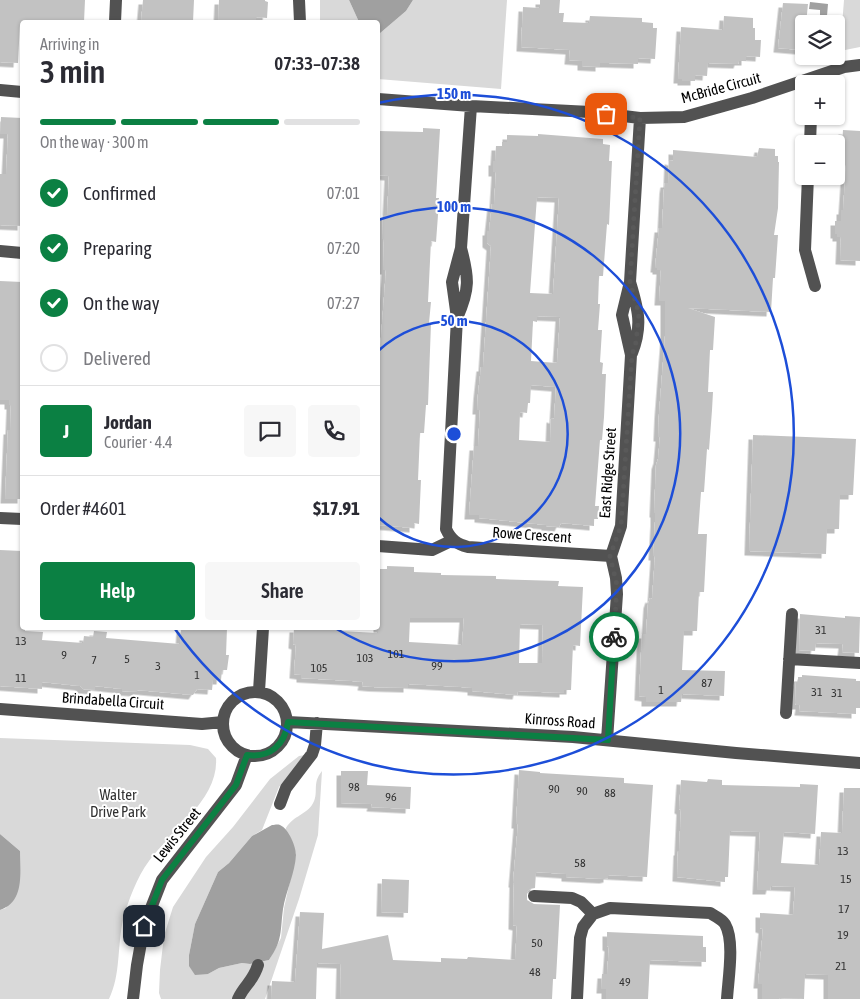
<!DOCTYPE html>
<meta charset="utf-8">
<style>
body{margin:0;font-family:"Asap Condensed",sans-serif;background:#f7f7f7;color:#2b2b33;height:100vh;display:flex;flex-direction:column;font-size:19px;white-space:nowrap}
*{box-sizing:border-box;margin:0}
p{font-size:16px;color:#7c7c81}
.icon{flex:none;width:28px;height:28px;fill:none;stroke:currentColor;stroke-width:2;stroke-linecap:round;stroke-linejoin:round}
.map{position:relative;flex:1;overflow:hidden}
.sheet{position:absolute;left:20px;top:20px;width:360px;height:610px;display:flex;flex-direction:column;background:#fff;border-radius:5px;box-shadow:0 1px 4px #0004}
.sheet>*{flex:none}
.controls{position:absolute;left:795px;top:15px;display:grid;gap:10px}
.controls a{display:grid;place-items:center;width:50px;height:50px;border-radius:5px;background:#fff;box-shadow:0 1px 4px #0004;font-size:25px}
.pin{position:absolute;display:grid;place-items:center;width:42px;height:42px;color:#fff;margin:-21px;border-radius:10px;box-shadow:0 2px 8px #0006}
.courier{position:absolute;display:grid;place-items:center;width:50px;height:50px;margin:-25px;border:4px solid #0b8043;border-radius:50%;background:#fff;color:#222;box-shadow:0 1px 6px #0007}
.headline em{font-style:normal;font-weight:600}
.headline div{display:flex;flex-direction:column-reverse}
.headline{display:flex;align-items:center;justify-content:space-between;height:85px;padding:0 20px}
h1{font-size:32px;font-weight:600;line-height:38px}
.bar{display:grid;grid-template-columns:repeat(4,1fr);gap:8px 5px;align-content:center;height:60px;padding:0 20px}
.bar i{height:6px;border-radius:4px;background:#e1e1e2}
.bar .selected{background:#0b8043}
.bar p{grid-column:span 4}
.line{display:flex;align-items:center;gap:12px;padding:0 20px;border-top:1px solid #e1e1e2}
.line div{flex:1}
.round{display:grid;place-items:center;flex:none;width:52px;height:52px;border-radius:5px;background:#f7f7f7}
ol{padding:0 20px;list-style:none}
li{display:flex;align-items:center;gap:15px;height:55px}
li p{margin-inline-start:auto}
li .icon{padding:5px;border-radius:50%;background:#0b8043;color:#fff;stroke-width:4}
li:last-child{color:#7c7c81}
li i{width:28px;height:28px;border:2px solid #e1e1e2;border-radius:50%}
.button{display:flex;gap:10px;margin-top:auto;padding:10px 20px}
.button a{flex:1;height:58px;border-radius:5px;background:#0b8043;color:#fff;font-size:20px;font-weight:600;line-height:58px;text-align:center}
.button a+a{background:#f7f7f7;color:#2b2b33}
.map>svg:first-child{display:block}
.green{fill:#d9d9d9}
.water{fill:#a0a0a0}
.building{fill:#c2c2c2;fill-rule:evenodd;filter:url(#shadow)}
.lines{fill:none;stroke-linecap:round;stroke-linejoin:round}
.minor{stroke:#525252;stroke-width:12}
.done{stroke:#595959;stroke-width:5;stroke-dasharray:0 9}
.route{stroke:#0b8043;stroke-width:6}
.ring{fill:none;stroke:#1d4ed8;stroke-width:2.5}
.labels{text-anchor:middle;stroke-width:4;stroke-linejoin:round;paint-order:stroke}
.number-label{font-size:12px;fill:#303030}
.street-label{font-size:15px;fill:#000;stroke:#fff}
.park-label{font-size:15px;fill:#303030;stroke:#fff}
.centre{fill:#1d4ed8;stroke:#fff;stroke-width:2.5}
.ring-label{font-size:15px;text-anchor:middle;font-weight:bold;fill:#1d4ed8;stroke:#fff;stroke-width:4;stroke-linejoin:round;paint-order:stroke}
</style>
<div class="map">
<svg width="860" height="999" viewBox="0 0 860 999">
<defs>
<filter id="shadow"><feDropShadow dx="-4.5" dy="4.5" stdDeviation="0" flood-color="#0004"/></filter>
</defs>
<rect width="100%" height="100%" fill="#fff"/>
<path class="green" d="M320 0H349L359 22H320Z
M413 0H507L501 89 378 79V34H379L406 11Z
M844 0H860V47L840 51Z
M0 738 190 745 208 749 216 758C219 799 171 831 149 861 137 877 128 901 123 920 117 947 121 974 109 999H0V910L6 908 20 851 0 834Z
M305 755 279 787 262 830 252 836 229 863 218 872 195 924 189 955 208 974 219 968 242 963 250 964 269 960 281 938 284 908 296 854 291 839 285 830C292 816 304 816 312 805 320 793 311 784 322 771L318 835 299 899 265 999H161L159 993 160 970 164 936 173 907 206 857 233 827 270 779 299 756Z"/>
<path class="water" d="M349 0H413L406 11 379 34H378V22H359Z
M810 2 828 4 827 16 820 15V10L809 9Z
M272 825C275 825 277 824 280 825 289 829 296 847 296 855 295 873 286 891 283 909 280 931 283 940 269 960L250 964 242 963 219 968 208 974 195 975 189 966V955L195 924 218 872 229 863 252 836Z
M0 834 20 851C20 872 25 902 0 910Z"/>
<path class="building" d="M0 0H85L84 22H20L18 63 0 62Z
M143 0H194L193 22H141Z
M219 0H265V1L268 2 267 18 256 17V22H218Z
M540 0H560L559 13H564L563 22 589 23 590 16 642 18V22L653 23V28H657L655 59 638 58V64L608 63H600V67L582 66V61L569 60 570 50 521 47 523 7 540 8Z
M783 3 808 4 806 24H804V45H801V50L778 48Z
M724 16 753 18V28H755V40H761L760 57 746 56V61H739L738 64 708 63 707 76 695 75V81H682V79H678L681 27 723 30Z
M1 117 22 118V226L0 225V174H6L8 134H0Z
M423 128 440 129 436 198H439L438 215 436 242 431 241 428 302H431L429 323H431L428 405H426L424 433H420L418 480H421L419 524 414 523V528L378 525V406H380V351L386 270H383L384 239H382L383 215H387L389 176 378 175V131L423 132Z
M843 130 860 131V261L840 260 841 237H837V234H835V221H841V210H843L846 165H844L845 145H842Z
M538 134 603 139V144L610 145 609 161H612L609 225 607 224 603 276H599L598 304H600L598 330H602L600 362 603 363 602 374H606L604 417 602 440H600L595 506H599L598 519H594V526L561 523 559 527 546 526V525L479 518V515H469L474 446H478L480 410H477L478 394 481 367H483L491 246 487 243V231H489L492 204H494L496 172H493V161H495L496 146H502V142H507V135L538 136ZM537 197 559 198 553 294 530 293ZM537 316 560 317 557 363 531 361 533 321 537 322ZM531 385 556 387 554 419 551 418 550 442 519 440 520 412 527 413 528 403H530Z
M759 148 775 149V156H778V162H779L778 208 774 235H778L775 278H773L771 312 688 308 715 317 713 350H710L708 392H713L712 410 709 450 707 449 704 492H701L698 534H707L704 592H699L697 631H684L682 670 725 671 724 696 682 694 681 702H646V697L639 696 641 652 642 634H646L648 604 650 598 652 599 655 556H653L655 522V513H654L656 465 658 459 660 437H658L659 414 665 336V301H659L661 270H657V268H655L659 228H662L664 189 665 183H668L669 160 673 161V150L757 157Z
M0 281 22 282V499H5L8 430H10L11 405H9V400H0Z
M753 435 856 439 853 495H840L839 529H827L826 554 749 551Z
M0 550 22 551V628H25V631L43 632 42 640 83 643 84 636 93 637 94 631 107 632 106 638 180 644 181 628H227L226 655H229L227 670H222L221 680H213L212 690 197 689 193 695 137 690V692L122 691V689L95 686V690L83 689 80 686 42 682V689L0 686Z
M387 566 414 567V572L441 573V575L496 576V579L559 581 558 586 583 587 580 646 573 645 571 690H564V693L518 691 517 695 472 691V688L461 687 408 684V688L373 687 362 686 363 682 352 681 301 678V675L294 674 296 645 293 644 294 628H340V631L378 633V569H387ZM410 618H464L462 645 409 642ZM520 624 543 625 542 663H519Z
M800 614 845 618V616L860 617 859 653 842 652 843 644 816 643 815 651 799 650Z
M802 675 856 679V681H860V708H856V714L799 711 800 705H796L795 703 796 682H798V677H802Z
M519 770 540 772V773L624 778V783L653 785 647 877 608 875V878L604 879 566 877V874L536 872 535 888 530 889 527 892V900L534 904 560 905 556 979H553L552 999H340L341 964 317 963 316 999H271L272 981 295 982 300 912 324 913 322 949 388 935 393 960 441 962V958L467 959 468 957 515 960 517 926 513 925 514 883H513L518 824H516Z
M341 771H368L367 785 411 787 410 809 371 807 372 804 341 803Z
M708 779 722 780V785L800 787V784L818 785 815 834 784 832 781 863 819 865 821 832 842 833 844 788H860V999H828V975L805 974 804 999 780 998 779 999H762V984H758L763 929 760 928V913L793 915 795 887 771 886 770 890H757L760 832 730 831 728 877H725V882L677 877 678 851H679L681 810 679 809 681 780 707 782Z
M382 879 409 880 408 913 381 912Z
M607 932 703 936V947H706V962L650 960 648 999H606V989H601L602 974H607L609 947 607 946Z"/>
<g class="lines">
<path class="minor" d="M299 0 300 22
M115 22 116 0
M0 90 22 92
M378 99 471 106 590 112 640 118 684 117 752 98 844 67 860 65
M471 106 461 248 452 282 457 318 446 529C451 540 457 544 468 547L611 556
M810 144 811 116
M808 176 805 250 815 286
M0 251 22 253
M630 282C638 309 643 325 632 353
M457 318C470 289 469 278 461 248
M0 518 22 519
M378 546 432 550 453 540
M789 659 860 663
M259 691 263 628
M223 724a32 32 0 1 1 64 0a32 32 0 1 1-64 0Z
M0 709 202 724 223 722
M786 713 792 614
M288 722 573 737 736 753 860 763
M607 740 617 594 616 578 611 556 621 526 631 355 622 315 630 282 640 118
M280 804 286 788 312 754 315 745 317 723
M534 896 572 898 581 902 593 914
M133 999 137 965 144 926 162 880 236 785 247 755
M238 999C244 985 253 982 258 965
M577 999 580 938 583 927 593 914 610 908 710 913C715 916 722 919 725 924 735 941 728 980 727 999"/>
</g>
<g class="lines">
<path class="done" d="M606 114 640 118 630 282 639 314 636 342 632 355 621 526 610 556 617 585 614 637"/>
<path class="route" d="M144 926 162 880 236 785 247 755C270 758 285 745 288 722L608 740 614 637"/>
</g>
<g class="ring">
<path d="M378 351A113 113 0 1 1 378 517"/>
<path d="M378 220A227 227 0 1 1 335 628"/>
<path d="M378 103A340 340 0 1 1 175 629"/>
</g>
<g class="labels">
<g class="number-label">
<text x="821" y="634">31</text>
<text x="21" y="645">13</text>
<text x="396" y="658">101</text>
<text x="64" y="659">9</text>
<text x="365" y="662">103</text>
<text x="127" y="663">5</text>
<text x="94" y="664">7</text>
<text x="158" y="670">3</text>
<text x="437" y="670">99</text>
<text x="319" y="672">105</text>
<text x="197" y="679">1</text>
<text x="21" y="682">11</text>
<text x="707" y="687">87</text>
<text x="661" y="694">1</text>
<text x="817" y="696">31</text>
<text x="837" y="697">31</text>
<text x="354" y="791">98</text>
<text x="554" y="793">90</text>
<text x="582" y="795">90</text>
<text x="610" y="797">88</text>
<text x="391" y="801">96</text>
<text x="843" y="855">13</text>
<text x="580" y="867">58</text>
<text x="846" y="883">15</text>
<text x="844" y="913">17</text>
<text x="843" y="939">19</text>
<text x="537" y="947">50</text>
<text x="841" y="970">21</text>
<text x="535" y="976">48</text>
<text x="625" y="986">49</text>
</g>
<g class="street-label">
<text transform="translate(721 88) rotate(-15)" y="5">McBride Circuit</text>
<text transform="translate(608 473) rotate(-86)" y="5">East Ridge Street</text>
<text transform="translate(532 535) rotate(4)" y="5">Rowe Crescent</text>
<text transform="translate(113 701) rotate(4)" y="5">Brindabella Circuit</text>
<text transform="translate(560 721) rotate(4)" y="5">Kinross Road</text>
<text transform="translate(177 835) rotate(-51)" y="5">Lewis Street</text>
</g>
<g class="park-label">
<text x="118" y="800">Walter<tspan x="118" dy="17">Drive Park</tspan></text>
</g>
</g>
<circle cx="454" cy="434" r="8" class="centre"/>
<g class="ring-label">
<text x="454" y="99">150 m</text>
<text x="454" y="212">100 m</text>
<text x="454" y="326">50 m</text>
</g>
</svg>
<div class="controls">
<a><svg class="icon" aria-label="layers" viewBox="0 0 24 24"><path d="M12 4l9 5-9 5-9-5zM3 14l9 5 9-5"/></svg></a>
<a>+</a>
<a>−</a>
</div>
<div class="pin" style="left:606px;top:114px;background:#ea580c"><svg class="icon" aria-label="bag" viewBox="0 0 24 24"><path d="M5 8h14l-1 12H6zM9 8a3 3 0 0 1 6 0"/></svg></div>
<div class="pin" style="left:144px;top:926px;background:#1f2937"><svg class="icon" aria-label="home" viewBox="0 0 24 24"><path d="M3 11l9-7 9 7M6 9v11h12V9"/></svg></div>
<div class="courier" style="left:614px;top:637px"><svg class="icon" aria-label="bike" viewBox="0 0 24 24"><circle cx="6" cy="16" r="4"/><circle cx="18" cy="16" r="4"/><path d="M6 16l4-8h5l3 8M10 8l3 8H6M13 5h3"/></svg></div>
<section class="sheet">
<div class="headline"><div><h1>3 min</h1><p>Arriving in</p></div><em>07:33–07:38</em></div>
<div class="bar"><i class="selected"></i><i class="selected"></i><i class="selected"></i><i></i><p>On the way · 300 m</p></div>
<ol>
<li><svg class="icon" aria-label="check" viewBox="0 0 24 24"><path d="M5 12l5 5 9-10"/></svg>Confirmed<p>07:01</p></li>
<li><svg class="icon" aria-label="check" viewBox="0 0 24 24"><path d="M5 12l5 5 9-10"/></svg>Preparing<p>07:20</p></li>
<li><svg class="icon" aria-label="check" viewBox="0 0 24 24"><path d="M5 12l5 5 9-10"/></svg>On the way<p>07:27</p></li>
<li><i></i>Delivered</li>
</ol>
<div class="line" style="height:90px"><b class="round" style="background:#0b8043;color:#fff">J</b><div><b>Jordan</b><p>Courier · 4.4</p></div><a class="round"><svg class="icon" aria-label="chat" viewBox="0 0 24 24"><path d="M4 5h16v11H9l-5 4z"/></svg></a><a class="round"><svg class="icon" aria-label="phone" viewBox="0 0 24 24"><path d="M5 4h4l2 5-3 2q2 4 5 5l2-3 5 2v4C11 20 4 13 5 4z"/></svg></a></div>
<div class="line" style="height:65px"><div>Order #4601</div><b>$17.91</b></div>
<div class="button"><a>Help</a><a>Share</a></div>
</section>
</div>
